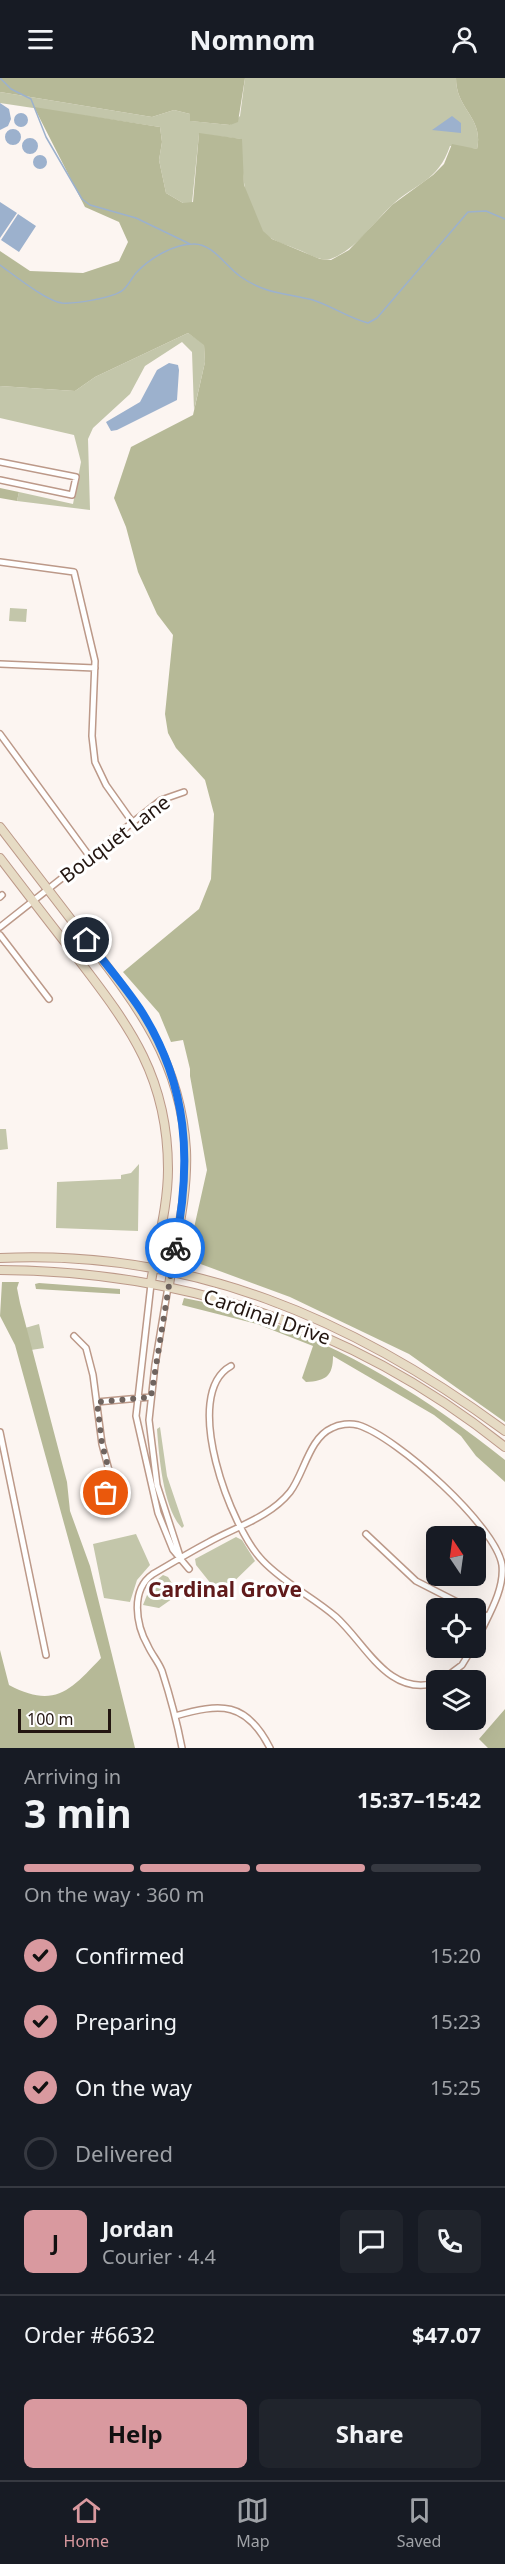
<!DOCTYPE html>
<meta charset="utf-8">
<style>
body{margin:0;font-family:"Noto Sans",sans-serif;background:#20242c;color:#f1f3f6;height:100vh;display:flex;flex-direction:column;font-size:22px;white-space:nowrap}
*{box-sizing:border-box;margin:0}
p{font-size:20px;color:#9ea1a6}
.icon{flex:none;width:33px;height:33px;fill:none;stroke:currentColor;stroke-width:2;stroke-linecap:round;stroke-linejoin:round}
.map{position:relative;height:1670px;overflow:hidden}
.side{display:flex;flex-direction:column;background:#171b24;flex:1}
.side>*{flex:none}
.needle{width:39px;rotate:347deg}
.fabs{position:absolute;left:426px;top:1448px;display:grid;gap:12px}
.fabs a{display:grid;place-items:center;width:60px;height:60px;border-radius:9px;background:#171b24;box-shadow:0 6px 24px #0002;font-size:30px}
.scale{position:absolute;left:18px;bottom:15px;width:93px;box-sizing:border-box;padding-left:6px;border:3px solid #231611;border-top:0;font-size:16px;line-height:21px;white-space:nowrap;color:#231611;-webkit-text-stroke:4px #fff;paint-order:stroke}
.pin{position:absolute;display:grid;place-items:center;width:51px;height:51px;color:#fff;margin:-26px;border:3px solid #fff;border-radius:50%;box-shadow:0 2px 6px #0007}
.courier{position:absolute;display:grid;place-items:center;width:60px;height:60px;margin:-30px;border:4px solid #1a73e8;border-radius:50%;background:#fff;color:#222;box-shadow:0 2px 8px #0007}
.head em{font-style:normal;font-weight:700}
.head div{display:flex;flex-direction:column-reverse}
.head{display:flex;align-items:center;justify-content:space-between;height:102px;padding:0 24px}
h1{font-size:39px;font-weight:700;line-height:45px}
.bar{display:grid;grid-template-columns:repeat(4,1fr);gap:9px 6px;align-content:center;height:72px;padding:0 24px}
.bar i{height:8px;border-radius:4px;background:#363941}
.bar .current{background:#d9999f}
.bar p{grid-column:span 4}
.line{display:flex;align-items:center;gap:15px;padding:0 24px;border-top:2px solid #363941}
.line div{flex:1}
.round{display:grid;place-items:center;flex:none;width:63px;height:63px;border-radius:9px;background:#20242c}
ol{padding:0 24px;list-style:none}
li{display:flex;align-items:center;gap:18px;height:66px}
li p{margin-inline-start:auto}
li .icon{padding:6px;border-radius:50%;background:#d9999f;color:#111;stroke-width:4}
li:last-child{color:#9ea1a6}
li i{width:33px;height:33px;border:3px solid #363941;border-radius:50%}
.cta{display:flex;gap:12px;margin-top:auto;padding:12px 24px}
.cta a{flex:1;height:69px;border-radius:9px;background:#d9999f;color:#111;font-size:24px;font-weight:700;line-height:69px;text-align:center}
.cta a+a{background:#20242c;color:#f1f3f6}
header{display:flex;justify-content:space-between;align-items:center;height:78px;padding:0 24px;background:#171b24;font-size:27px;font-weight:700}
.menu{display:flex;justify-content:space-around;align-items:center;height:84px;border-top:2px solid #363941;background:#171b24;font-size:16px;color:#9ea1a6}
.menu a{display:grid;justify-items:center;gap:3px}
.menu .current{color:#d9999f}
.map>svg:first-child{display:block}
.green{fill:#c3c6aa}
.forest{fill:#b6b997}
.water{fill:#9cb1cd}
.lines{fill:none;stroke-linecap:round;stroke-linejoin:round}
.stream{stroke:#9cb1cd;stroke-width:1.5}
.minor-casing{stroke:#bc9989;stroke-width:8}
.secondary-casing{stroke:#bc9989;stroke-width:10}
.minor{stroke:#fff;stroke-width:5}
.secondary{stroke:#e6dbc4;stroke-width:8}
.done{stroke:#6f645f;stroke-width:6;stroke-dasharray:0 10.8}
.route{stroke:#1a73e8;stroke-width:8}
.labels{text-anchor:middle;stroke-width:6;stroke-linejoin:round;paint-order:stroke}
.street-label{font-size:20px;fill:#231611;stroke:#fff}
.neighbourhood-label{font-size:21px;font-weight:bold;fill:#601b1c;stroke:#fff}
</style>
<header><svg class="icon" aria-label="menu" viewBox="0 0 24 24"><path d="M4 6h16M4 12h16M4 18h16"/></svg>Nomnom<svg class="icon" aria-label="person" viewBox="0 0 24 24"><circle cx="12" cy="8" r="4"/><path d="M4 21q1-7 8-7t8 7"/></svg></header>
<div class="map">
<svg width="505" height="1670" viewBox="0 0 505 1670">
<rect width="100%" height="100%" fill="#fcf5f1"/>
<path class="green" d="M245 0H456C456 32 484 39 477 71L450 68C438 104 415 105 391 128 372 146 357 170 333 180 322 185 309 176 299 172 288 167 270 163 262 153 242 128 243 92 241 61L199 56 192 125H183L166 115 159 82 162 64 160 49 0 25V14L152 39 174 32 190 36 191 43 230 47 240 38Z
M188 255 204 266 205 284 194 332 192 274 182 264 145 288 130 316 93 350 88 361 90 432 17 423 19 414 73 426 81 384 74 357 0 340V308L75 313 95 299Z
M10 530 27 531 26 544 9 543Z
M0 1051H6L8 1071 0 1072Z
M139 1086 138 1153 56 1150 57 1104 121 1101V1097L131 1095Z
M39 1246 44 1270 31 1272 25 1250Z
M160 1349 167 1398 184 1448 182 1450C163 1430 159 1378 157 1351Z
M136 1456 150 1487 137 1502 130 1524 104 1520 93 1466Z
M236 1459 242 1462 255 1483 220 1517 196 1487 195 1481Z
M163 1497 168 1499 179 1516 159 1530 143 1527 151 1507Z"/>
<path class="forest" d="M0 0H245L238 44 230 47 190 43V36L174 32 152 39 0 14Z
M456 0H505V1344L409 1276 290 1219 187 1181 207 1092 190 998V991L183 962 171 964 159 935 123 894 199 831 211 801 214 736 205 702 176 670 168 655 165 636 173 557 157 536 138 494 126 449 114 420 131 369 193 337 205 284 204 267 188 255 95 299 75 313 0 308V173L30 193 83 195 119 183 128 164 119 144 85 129 34 29 160 49 162 64 159 82 166 115 183 125 193 124 199 55 242 61 244 107 263 153 272 161 320 181 331 182 349 172 392 127 433 97 444 86 452 66 477 71C484 39 456 32 456 0Z
M0 410 19 414 17 423 0 420Z
M2 1204H19L17 1210 20 1225 67 1404 70 1433 90 1488 135 1670H0V1572L9 1607C54 1631 70 1613 101 1580L15 1267 0 1238Z
M39 1205 120 1211V1216L36 1211 35 1206Z
M184 1220C304 1243 411 1307 505 1382V1404L476 1378 461 1358 434 1337 333 1278C333 1298 326 1303 306 1304L302 1300 313 1268 257 1246 182 1227Z
M505 1631V1670H488L479 1661Z"/>
<path class="water" d="M0 25 9 31 11 41 8 48 0 52Z
M14 42a7 7 0 1 1 14 0a7 7 0 1 1-14 0Z
M452 38 461 45V55L432 52Z
M5 59a8 8 0 1 1 16 0a8 8 0 1 1-16 0Z
M22 68a8 8 0 1 1 16 0a8 8 0 1 1-16 0Z
M33 84a7 7 0 1 1 14 0a7 7 0 1 1-14 0Z
M0 124 17 135 0 160Z
M18 136 36 148 19 174 1 162Z
M169 285 178 287 179 292 177 322 117 352 111 353 106 344 140 324 157 292Z"/>
<g class="lines">
<path class="stream" d="M0 0 11 11 31 21 46 59 82 121 90 127 136 140 190 166
M0 187C14 197 46 223 62 225 74 226 114 220 123 212 129 207 132 199 137 194 150 180 174 166 193 166 213 165 226 189 241 199 266 216 285 215 313 222 332 228 348 240 368 245L377 240 468 134 486 133 505 141"/>
<defs>
<path id="minor" d="M0 384 76 399 72 417 0 402
M0 484 74 494 95 583 92 658 95 684 106 707 133 745
M0 586 95 590
M0 656 90 779
M0 819 2 817
M0 849 161 722 184 714
M0 857 49 921
M151 1206 136 1338 158 1435 173 1472 189 1491
M168 1209 155 1287 149 1342 157 1407 180 1478
M74 1258 86 1270 93 1297 102 1366 111 1400 106 1415
M231 1288C180 1316 231 1451 263 1483 285 1506 313 1519 336 1539 366 1566 388 1619 436 1605
M97 1324 151 1319
M0 1354 46 1577
M366 1456 416 1503 469 1530
M476 1533 487 1538
M442 1602 462 1587 473 1569
M175 1638C221 1625 246 1623 270 1670
M182 1670C177 1644 170 1618 162 1593 158 1583 152 1577 148 1568 136 1547 130 1512 153 1496 172 1485 190 1474 209 1464 236 1449 270 1439 290 1414 304 1396 309 1360 332 1350 339 1346 350 1345 358 1347 397 1359 496 1448 502 1487 505 1513 486 1541 476 1564"/>
<path id="secondary" d="M0 749C29 787 58 824 86 861 138 928 181 984 186 1072 188 1117 176 1162 169 1207
M0 780C26 814 52 848 78 881 131 950 168 1000 168 1091 168 1128 157 1167 151 1204
M0 1180C191 1171 353 1241 505 1353
M0 1192C189 1193 357 1251 505 1369"/>
</defs>
<use href="#minor" class="minor-casing"/>
<use href="#secondary" class="secondary-casing"/>
<use href="#minor" class="minor"/>
<use href="#secondary" class="secondary"/>
</g>
<g class="lines">
<path class="done" d="M106 1415 111 1400 102 1366 97 1324 151 1319 175 1170"/>
<path class="route" d="M87 862C104 884 124 907 140 931 189 1007 192 1084 175 1170"/>
</g>
<g class="labels">
<g class="street-label">
<text transform="translate(115 761) rotate(-37)" y="7">Bouquet Lane</text>
<text transform="translate(267 1239) rotate(19)" y="7">Cardinal Drive</text>
</g>
<g class="neighbourhood-label">
<text x="225" y="1519">Cardinal Grove</text>
</g>
</g>
</svg>
<div class="fabs">
<a><svg class="needle" viewBox="-14 -14 28 28"><path d="M0-13l5 13h-10z" fill="#e53935"/><path d="M0 13l5-13h-10z" fill="#9ea1a6"/></svg></a>
<a><svg class="icon" aria-label="locate" viewBox="0 0 24 24"><circle cx="12" cy="12" r="6"/><path d="M12 2v4M12 18v4M2 12h4M18 12h4"/></svg></a>
<a><svg class="icon" aria-label="layers" viewBox="0 0 24 24"><path d="M12 4l9 5-9 5-9-5zM3 14l9 5 9-5"/></svg></a>
</div>
<div class="scale">100 m</div>
<div class="pin" style="left:106px;top:1415px;background:#ea580c"><svg class="icon" aria-label="bag" viewBox="0 0 24 24"><path d="M5 8h14l-1 12H6zM9 8a3 3 0 0 1 6 0"/></svg></div>
<div class="pin" style="left:87px;top:862px;background:#1f2937"><svg class="icon" aria-label="home" viewBox="0 0 24 24"><path d="M3 11l9-7 9 7M6 9v11h12V9"/></svg></div>
<div class="courier" style="left:175px;top:1170px"><svg class="icon" aria-label="bike" viewBox="0 0 24 24"><circle cx="6" cy="16" r="4"/><circle cx="18" cy="16" r="4"/><path d="M6 16l4-8h5l3 8M10 8l3 8H6M13 5h3"/></svg></div>
</div>
<section class="side">
<div class="head"><div><h1>3 min</h1><p>Arriving in</p></div><em>15:37–15:42</em></div>
<div class="bar"><i class="current"></i><i class="current"></i><i class="current"></i><i></i><p>On the way · 360 m</p></div>
<ol>
<li><svg class="icon" aria-label="check" viewBox="0 0 24 24"><path d="M5 12l5 5 9-10"/></svg>Confirmed<p>15:20</p></li>
<li><svg class="icon" aria-label="check" viewBox="0 0 24 24"><path d="M5 12l5 5 9-10"/></svg>Preparing<p>15:23</p></li>
<li><svg class="icon" aria-label="check" viewBox="0 0 24 24"><path d="M5 12l5 5 9-10"/></svg>On the way<p>15:25</p></li>
<li><i></i>Delivered</li>
</ol>
<div class="line" style="height:108px"><b class="round" style="background:#d9999f;color:#111">J</b><div><b>Jordan</b><p>Courier · 4.4</p></div><a class="round"><svg class="icon" aria-label="chat" viewBox="0 0 24 24"><path d="M4 5h16v11H9l-5 4z"/></svg></a><a class="round"><svg class="icon" aria-label="phone" viewBox="0 0 24 24"><path d="M5 4h4l2 5-3 2q2 4 5 5l2-3 5 2v4C11 20 4 13 5 4z"/></svg></a></div>
<div class="line" style="height:78px"><div>Order #6632</div><b>$47.07</b></div>
<div class="cta"><a>Help</a><a>Share</a></div>
</section>
<nav class="menu">
<a class="current"><svg class="icon" aria-label="home" viewBox="0 0 24 24"><path d="M3 11l9-7 9 7M6 9v11h12V9"/></svg>Home</a>
<a><svg class="icon" aria-label="map" viewBox="0 0 24 24"><path d="M3 6l6-2 6 2 6-2v14l-6 2-6-2-6 2zM9 4v14M15 6v14"/></svg>Map</a>
<a><svg class="icon" aria-label="saved" viewBox="0 0 24 24"><path d="M7 4h10v16l-5-4-5 4z"/></svg>Saved</a>
</nav>
